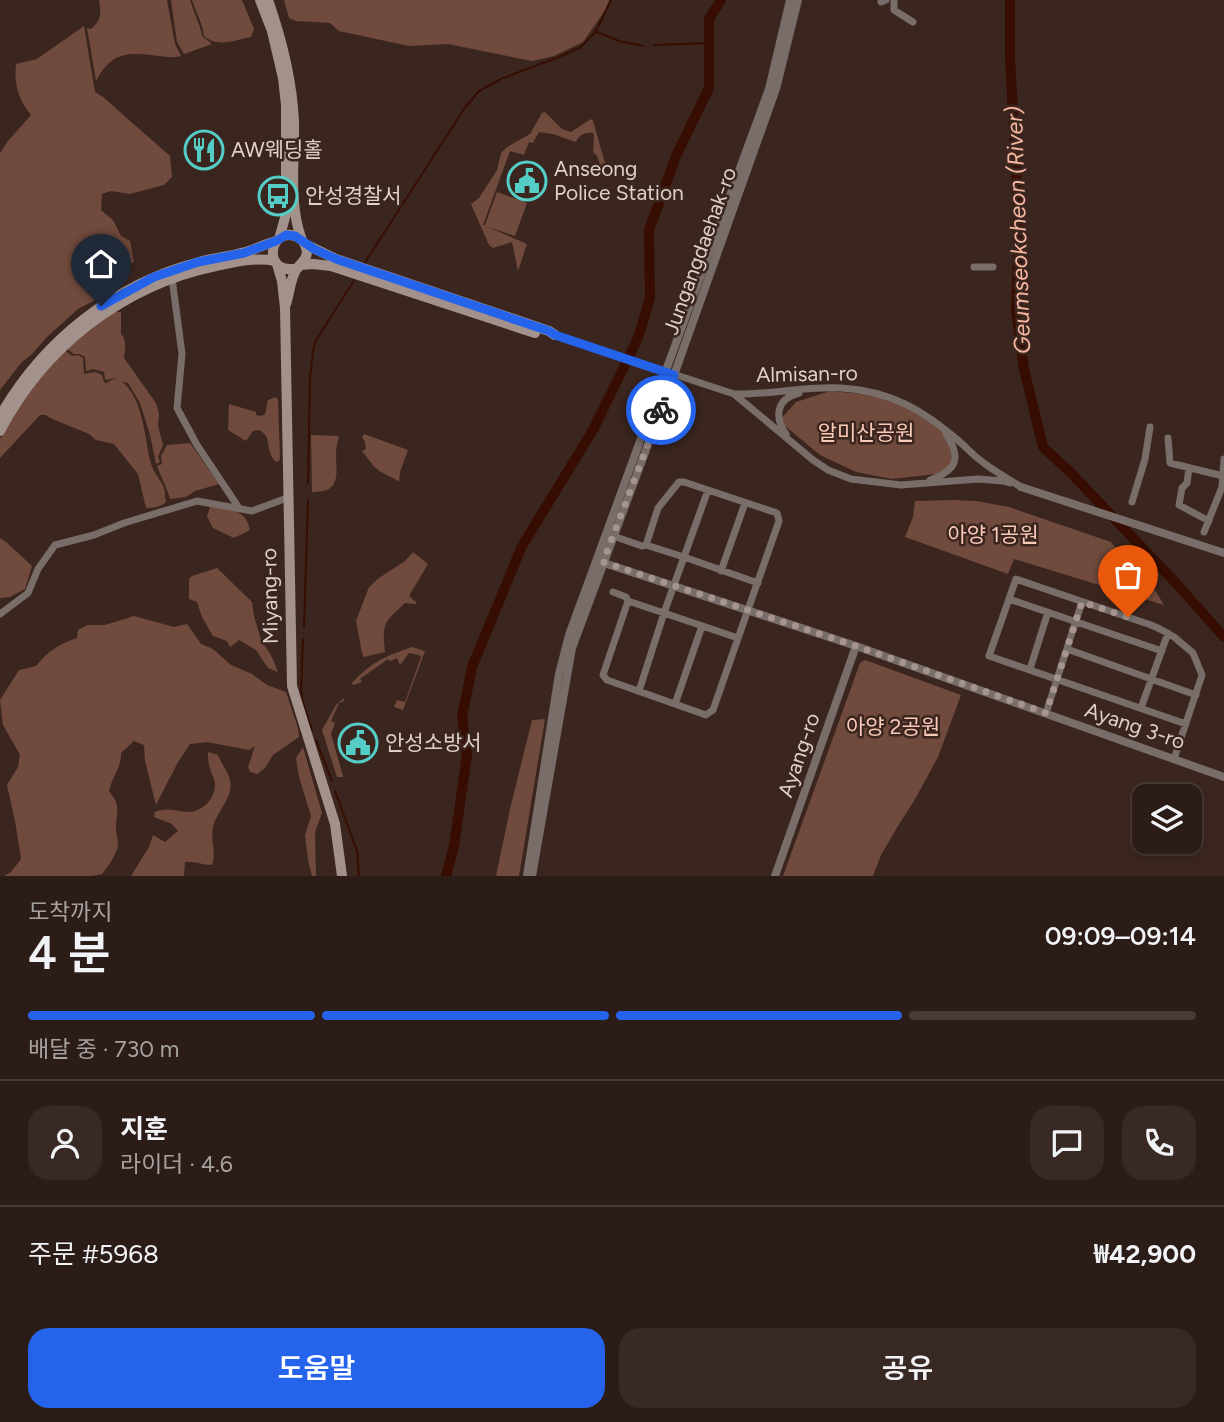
<!DOCTYPE html>
<html lang="ko">
<meta charset="utf-8">
<style>
body{margin:0;font-family:Figtree,"Noto Sans KR",sans-serif;background:#382924;color:#f1f3f6;height:100vh;display:flex;flex-direction:column;font-size:26px;white-space:nowrap}
*{box-sizing:border-box;margin:0}
p{font-size:23px;color:#a6a1a1}
.icon{flex:none;width:38px;height:38px;fill:none;stroke:currentColor;stroke-width:2;stroke-linecap:round;stroke-linejoin:round}
.map{position:relative;height:876px;overflow:hidden}
.details{display:flex;flex-direction:column;background:#2c1c17;flex:1}
.details>*{flex:none}
.tools{position:absolute;left:1132px;top:784px;display:grid;gap:14px}
.tools a{display:grid;place-items:center;width:70px;height:70px;border-radius:14px;background:#2c1c17;box-shadow:0 4px 10px #0003,0 0 0 2px #483a36;font-size:35px}
.pin{position:absolute;display:grid;place-items:center;width:60px;height:60px;color:#fff;margin:-72px -30px;border-radius:50% 50% 50% 0;rotate:-45deg;box-shadow:0 0 7px #0007}
.pin .icon{rotate:45deg}
.courier{position:absolute;display:grid;place-items:center;width:70px;height:70px;margin:-35px;border:5px solid #2563eb;border-radius:50%;background:#fff;color:#222;box-shadow:0 2px 9px #0007}
.overview em{font-style:normal;font-weight:600}
.overview div{display:flex;flex-direction:column-reverse}
.overview{display:flex;align-items:center;justify-content:space-between;height:119px;padding:0 28px}
h1{font-size:46px;font-weight:600;line-height:52px}
.bar{display:grid;grid-template-columns:repeat(4,1fr);gap:10px 7px;align-content:center;height:84px;padding:0 28px}
.bar i{height:9px;border-radius:5px;background:#483a36}
.bar .selected{background:#2563eb}
.bar p{grid-column:span 4}
.line{display:flex;align-items:center;gap:18px;padding:0 28px;border-top:2px solid #483a36}
.line div{flex:1}
.round{display:grid;place-items:center;flex:none;width:74px;height:74px;border-radius:21px;background:#382924}
.button{display:flex;gap:14px;margin-top:auto;padding:14px 28px}
.button a{flex:1;height:80px;border-radius:21px;background:#2563eb;color:#fff;font-size:28px;font-weight:600;line-height:80px;text-align:center}
.button a+a{background:#382924;color:#f1f3f6}
.map>svg:first-child{display:block}
.green{fill:#704a3c}
.lines{fill:none;stroke-linecap:round;stroke-linejoin:round}
.stream{stroke:#360d00;stroke-width:2}
.river{stroke:#360d00;stroke-width:10}
.minor{stroke:#786d69;stroke-width:7}
.tertiary{stroke:#786d69;stroke-width:8}
.secondary{stroke:#a3918b;stroke-width:10}
.done{stroke:#a5948f;stroke-width:7;stroke-dasharray:0 12.6}
.route{stroke:#2563eb;stroke-width:9}
.labels{text-anchor:middle;stroke-width:5;stroke-linejoin:round;paint-order:stroke}
.poi-label{font-size:21px;fill:#ded0cb;stroke:#3b261f;text-anchor:start}
.street-label{font-size:21px;fill:#ded0cb;stroke:#3b261f}
.park-label{font-size:21px;fill:#fac9b8;stroke:#3b261f}
.water-label{font-size:23px;font-style:italic;fill:#f7b7a0;stroke:#3b261f}
</style>
<div class="map">
<svg width="1224" height="876" viewBox="0 0 1224 876">
<rect width="100%" height="100%" fill="#3b261f"/>
<path class="green" d="M99 0H167L175 44 181 56C174 58 167 57 159 56 128 52 112 51 96 81L87 28 91 29C102 20 101 12 99 0Z
M171 0H190C194 13 200 24 202 36L212 44 184 54 177 42Z
M192 0H242L254 29 251 37C235 40 218 48 204 36 203 24 196 13 192 0Z
M284 0H609L606 9 583 42 554 56 532 61 448 44 409 46 339 31 330 23 296 21 289 18Z
M84 26 95 92 103 97 170 156 172 177 164 185 130 194 111 191 102 194 101 210 113 220 121 236 130 241 134 262 114 270 106 280 109 293 78 309 47 337 33 353 21 363 0 390V153L8 141 31 115C18 99 14 84 16 64L37 59Z
M545 112 562 129 571 132 591 119 593 121 605 163 602 169 597 156 593 152 594 136 593 133C585 132 579 135 576 142L553 134 539 132 533 143 529 142 524 155 510 151 483 225H485L497 192 527 203 515 236 488 227 527 244 518 271 512 242 493 248 489 245 471 204 479 198 497 170 501 153 507 147 530 134 542 113Z
M116 312H121V334C127 340 125 349 124 358L156 403 159 414 158 426 163 445 158 457 160 462 156 464 150 435 140 403 128 383 122 382C142 396 145 437 150 460 152 470 158 477 163 485 165 490 165 496 166 502 161 507 153 508 146 508L138 474 114 444 96 440 89 434 50 418 46 415H40L0 458V439L26 395 65 350 72 356 78 355 83 358 84 374 95 372 102 375 104 382 107 383 113 379 118 380 113 378 108 380 105 379 104 372 93 369 86 371 85 357 79 354H74L67 349 108 315Z
M830 391 874 395 907 406 952 438 955 458 945 473 892 479 856 472 820 455 779 421 796 402Z
M276 397 278 400 280 457 279 461 276 462C263 448 274 438 259 430L253 431 246 441 228 430 229 404 256 412V415L262 416 265 414 268 400Z
M364 434 408 450 400 472 399 482C393 477 389 477 383 473 374 469 368 458 362 451L366 449 365 442 362 437Z
M311 435 339 436C338 441 336 447 336 453 336 474 342 493 312 492Z
M190 443 219 484 195 491 186 497 170 499C167 487 161 478 157 466L162 464 161 456 167 445Z
M954 500 976 501 1009 507 1111 542 1133 568 1156 592 1164 605 1014 559 1008 574 905 537 913 517 915 501Z
M210 507C229 510 246 508 250 530L234 538 213 528 207 516Z
M0 538 6 542 32 566 25 589 10 597 0 598Z
M413 552 428 564 409 596 416 602V604L405 603C384 623 382 622 385 652L364 657 362 653 356 621 369 587 379 578 405 561Z
M217 568 252 602 254 616 261 640 271 655 278 672 268 668 256 650 239 640 230 647 227 641 213 636 202 617 197 602 189 599V579L192 576Z
M134 616 174 627 187 624 201 644 213 649 231 665 252 674 267 685 286 692 298 728 299 737 273 755 265 768 257 774 250 772 248 767 255 746 249 750 207 742 190 744 178 762 156 805 145 761 144 745 134 741 121 753C122 766 112 777 109 791 122 807 116 810 116 828 116 833 118 839 118 845 116 856 108 866 102 874L92 876H4L11 872 21 859 15 821 7 785 18 767 20 755 3 725 0 700 19 670 36 666C49 650 58 645 77 638L78 630 88 625H105Z
M412 647 425 651 403 710 394 707 397 700 405 702 421 657 419 655 409 653 400 665 397 658 390 661 388 659 360 679 362 682 353 685 352 683C373 661 384 657 412 647Z
M865 660 961 695 938 757 914 801 898 826 881 855 873 876H783L860 663Z
M344 698V701L339 703 331 721 335 723 331 734 343 776V777H337L322 730 336 705Z
M545 719 519 876H496L510 809 532 720Z
M303 747 322 813 315 832 316 876H312L308 860 305 835 311 816 299 777 296 758Z
M208 752 218 755C221 763 228 772 230 780 234 797 217 811 213 827 210 840 217 853 212 865 202 865 194 861 185 862L184 876H131L149 847 153 835 165 842 178 831 172 824 154 817 155 812C166 807 175 811 187 812 203 812 215 799 215 784 215 778 211 774 210 768 208 763 208 757 208 752Z"/>
<g class="lines">
<path class="stream" d="M597 32 619 41 644 46
M654 45 709 43
M364 264 464 109 479 91 501 79 559 57 581 47 596 31 611 0
M308 483 310 379 313 351 316 340 355 279
M304 627 308 500
M303 639 301 691 303 703 312 730
M316 740 332 781
M335 791 357 851 359 876"/>
<path class="river" d="M1010 0V57L1019 228 1016 310 1024 369 1043 447 1071 473 1174 581 1224 637
M446 876 454 846 467 755 462 717 472 667 522 546 593 430 638 338 650 298 649 230 676 156 709 88V19L721 0"/>
<path class="minor" d="M894 1V10L913 22
M881 2 886 0
M974 267H993
M172 278 182 354 177 408 197 445 239 508
M555 335 734 394C769 395 805 386 841 388 891 391 923 410 960 442 967 448 973 455 980 460 992 470 1007 478 1021 487
M734 394 813 460 828 470 851 479 901 485 978 479 1003 481 1010 483
M786 434C774 417 776 399 799 393
M1168 438 1170 463 1223 476
M1189 468 1187 483 1182 488 1179 505 1209 521
M930 480C957 470 962 458 946 434
M679 482H684L777 513 779 521 713 710 706 715 607 680 603 675 628 601 664 613 684 557 646 545 658 508Z
M708 490 684 557 758 583
M1132 502 1145 459 1150 427
M1204 532 1222 487 1224 459
M613 536 642 546 646 545
M721 571 745 503
M613 592 626 597 628 601
M1009 599 1162 651
M0 614 28 593 38 569 55 545 94 535 124 523 197 501 252 511 287 498
M1067 649 1196 695
M1030 669 1048 612
M639 691 664 613 738 638
M675 704 702 626
M1141 708 1168 633
M1046 713 1082 602
M1174 759 1202 675 1193 653 1174 637 1160 629 1151 625 1016 579 989 656 1186 724"/>
<path class="tertiary" d="M1021 487 1224 553
M598 561 856 646 1224 777
M527 876 559 674 569 635 769 89 790 0
M532 876 572 648 674 375 776 89 798 0
M775 876 856 646"/>
<path class="secondary" d="M260 0 272 31 283 78 286 105V214L279 239
M268 0C282 40 292 79 294 121 295 159 288 205 302 240
M305 244 336 259 549 331 555 335
M277 264 282 281 285 308 292 686 335 824 342 876
M301 265 313 264 331 266 535 333
M286 304C290 293 290 277 298 267 303 261 309 257 306 248 305 243 301 238 295 236 268 227 262 277 298 268
M0 416C43 341 114 284 199 262 212 258 227 257 241 253 253 251 264 244 276 241
M0 431C44 347 123 285 216 266 236 262 255 257 275 261"/>
</g>
<g class="lines">
<path class="done" d="M661 410 603 562 856 646 1046 713 1082 602 1128 617"/>
<path class="route" d="M101 306 154 277 198 262 244 253 276 241 286 235 295 236 314 249 336 259 549 331 555 335 674 375 661 410"/>
</g>
<defs>
<symbol id="restaurant-ring" viewBox="-11 -11 22 22"><circle r="9.5" fill="#3b261f" stroke="#54cdc7" stroke-width="1.5"/><path d="M-5-6h1v4h1v-4h1v4h1v-4h1v5L-1.5 .5V6h-2V.5L-5-1ZM5-6V6H3V1.5H1.5Q1.5-4 5-6Z" fill="#54cdc7"/></symbol>
<symbol id="civic-ring" viewBox="-11 -11 22 22"><circle r="9.5" fill="#3b261f" stroke="#54cdc7" stroke-width="1.5"/><path d="M-.6-6.5H3V-4.5H.6V-3L4-1V1h2V6H-6V1h2V-1L-.6-3ZM-1.2 2.5V6h2.4V2.5Z" fill="#54cdc7"/></symbol>
<symbol id="bus-ring" viewBox="-11 -11 22 22"><circle r="9.5" fill="#3b261f" stroke="#54cdc7" stroke-width="1.5"/><path d="M-5-6H5V4H4V6H2V4H-2V6H-4V4H-5ZM-3.5-4V0h7V-4ZM-3.5 1.2v1.5H-2V1.2ZM2 1.2v1.5H3.5V1.2Z" fill="#54cdc7"/></symbol>
</defs>
<g fill-rule="evenodd">
<use href="#restaurant-ring" x="182" y="128" width="44" height="44"/>
<use href="#civic-ring" x="505" y="159" width="44" height="44"/>
<use href="#bus-ring" x="256" y="174" width="44" height="44"/>
<use href="#civic-ring" x="336" y="721" width="44" height="44"/>
</g>
<g class="labels">
<g class="poi-label">
<text x="231" y="157">AW웨딩홀</text>
<text x="554" y="176">Anseong<tspan x="554" dy="24">Police Station</tspan></text>
<text x="305" y="203">안성경찰서</text>
<text x="385" y="750">안성소방서</text>
</g>
<g class="street-label">
<text transform="translate(700 251) rotate(-70)" y="7">Jungangdaehak-ro</text>
<text transform="translate(807 374) rotate(-1)" y="7">Almisan-ro</text>
<text transform="translate(270 596) rotate(-91)" y="7">Miyang-ro</text>
<text transform="translate(1135 726) rotate(19)" y="7">Ayang 3-ro</text>
<text transform="translate(799 755) rotate(-71)" y="7">Ayang-ro</text>
</g>
<g class="park-label">
<text x="866" y="440">알미산공원</text>
<text x="993" y="542">아양 1공원</text>
<text x="893" y="734">아양 2공원</text>
</g>
<g class="water-label">
<text transform="translate(1018 230) rotate(-92)" y="8">Geumseokcheon (River)</text>
</g>
</g>
</svg>
<div class="tools">
<a><svg class="icon" aria-label="layers" viewBox="0 0 24 24"><path d="M12 4l9 5-9 5-9-5zM3 14l9 5 9-5"/></svg></a>
</div>
<div class="pin" style="left:1128px;top:617px;background:#ea580c"><svg class="icon" aria-label="bag" viewBox="0 0 24 24"><path d="M5 8h14l-1 12H6zM9 8a3 3 0 0 1 6 0"/></svg></div>
<div class="pin" style="left:101px;top:306px;background:#1f2937"><svg class="icon" aria-label="home" viewBox="0 0 24 24"><path d="M3 11l9-7 9 7M6 9v11h12V9"/></svg></div>
<div class="courier" style="left:661px;top:410px"><svg class="icon" aria-label="bike" viewBox="0 0 24 24"><circle cx="6" cy="16" r="4"/><circle cx="18" cy="16" r="4"/><path d="M6 16l4-8h5l3 8M10 8l3 8H6M13 5h3"/></svg></div>
</div>
<section class="details">
<div class="overview"><div><h1>4 분</h1><p>도착까지</p></div><em>09:09–09:14</em></div>
<div class="bar"><i class="selected"></i><i class="selected"></i><i class="selected"></i><i></i><p>배달 중 · 730 m</p></div>
<div class="line" style="height:126px"><a class="round"><svg class="icon" aria-label="person" viewBox="0 0 24 24"><circle cx="12" cy="8" r="4"/><path d="M4 21q1-7 8-7t8 7"/></svg></a><div><b>지훈</b><p>라이더 · 4.6</p></div><a class="round"><svg class="icon" aria-label="chat" viewBox="0 0 24 24"><path d="M4 5h16v11H9l-5 4z"/></svg></a><a class="round"><svg class="icon" aria-label="phone" viewBox="0 0 24 24"><path d="M5 4h4l2 5-3 2q2 4 5 5l2-3 5 2v4C11 20 4 13 5 4z"/></svg></a></div>
<div class="line" style="height:91px"><div>주문 #5968</div><b>₩42,900</b></div>
<div class="button"><a>도움말</a><a>공유</a></div>
</section>
